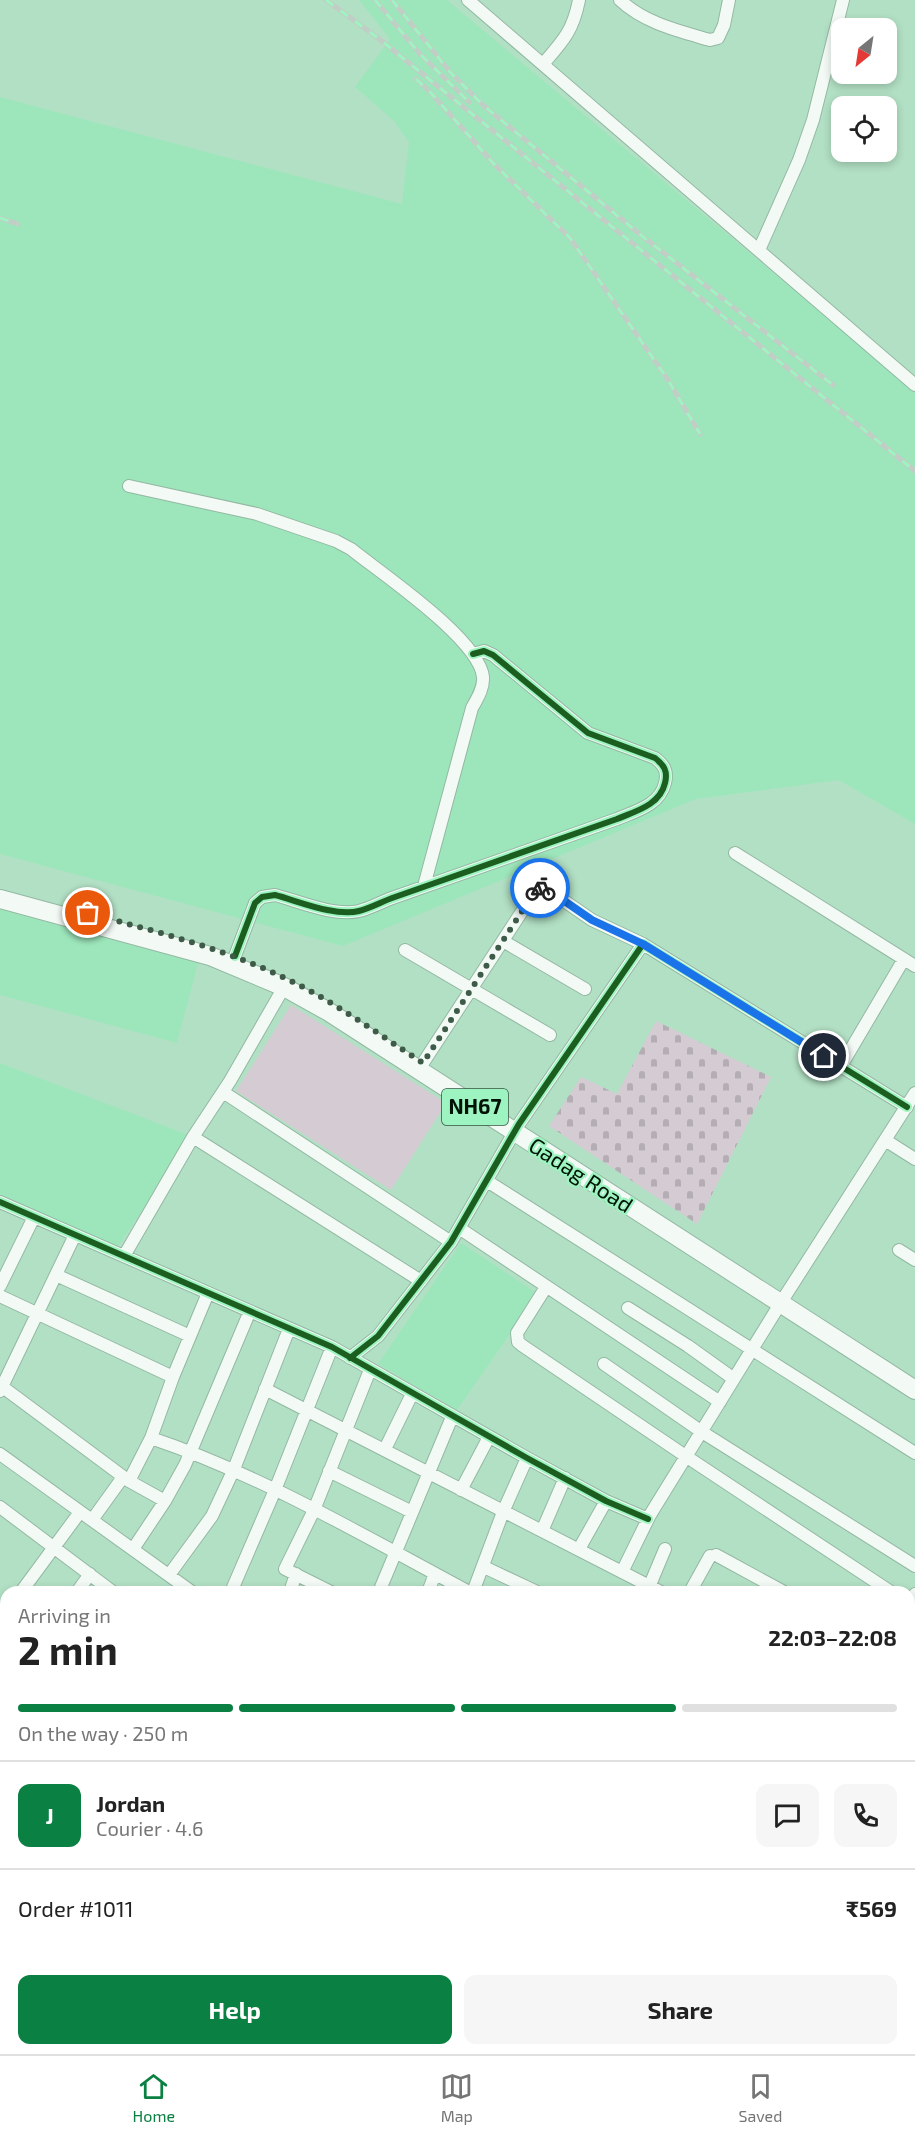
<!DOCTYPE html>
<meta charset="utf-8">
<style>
body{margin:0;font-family:"Exo 2",sans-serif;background:#f6f6f6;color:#222;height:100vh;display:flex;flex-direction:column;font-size:22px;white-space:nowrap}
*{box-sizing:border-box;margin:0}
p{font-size:20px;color:#767676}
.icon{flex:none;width:33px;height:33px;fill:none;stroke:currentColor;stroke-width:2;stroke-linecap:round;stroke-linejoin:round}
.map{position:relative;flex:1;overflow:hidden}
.side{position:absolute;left:0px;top:1586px;width:915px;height:470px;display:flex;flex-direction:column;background:#fff;border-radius:18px 18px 0 0;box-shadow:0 3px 9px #0003}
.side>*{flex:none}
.needle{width:39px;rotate:210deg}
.controls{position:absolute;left:831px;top:18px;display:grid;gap:12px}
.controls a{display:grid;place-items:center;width:66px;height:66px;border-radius:12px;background:#fff;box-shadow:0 3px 9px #0003;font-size:30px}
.pin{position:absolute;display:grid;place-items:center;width:51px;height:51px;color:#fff;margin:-26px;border:3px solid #fff;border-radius:50%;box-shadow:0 2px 6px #0007}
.courier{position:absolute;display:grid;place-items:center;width:60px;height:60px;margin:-30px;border:4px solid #1a73e8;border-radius:50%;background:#fff;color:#222;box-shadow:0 2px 8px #0007}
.head em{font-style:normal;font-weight:700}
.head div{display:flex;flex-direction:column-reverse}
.head{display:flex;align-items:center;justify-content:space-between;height:102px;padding:0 18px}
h1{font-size:39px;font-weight:700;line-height:45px}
.bar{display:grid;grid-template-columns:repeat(4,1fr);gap:9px 6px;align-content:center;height:72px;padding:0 18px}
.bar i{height:8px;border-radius:4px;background:#e0e0e0}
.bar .active{background:#0b8043}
.bar p{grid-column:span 4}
.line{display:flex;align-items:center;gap:15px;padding:0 18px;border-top:2px solid #e0e0e0}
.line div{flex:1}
.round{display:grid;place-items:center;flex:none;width:63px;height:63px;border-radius:12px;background:#f6f6f6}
.action{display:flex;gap:12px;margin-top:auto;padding:12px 18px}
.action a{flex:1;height:69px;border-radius:12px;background:#0b8043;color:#fff;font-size:24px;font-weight:700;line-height:69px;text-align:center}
.action a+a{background:#f6f6f6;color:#222}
.tabs{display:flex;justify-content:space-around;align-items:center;height:84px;border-top:2px solid #e0e0e0;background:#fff;font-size:16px;color:#767676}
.tabs a{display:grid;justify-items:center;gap:3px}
.tabs .active{color:#0b8043}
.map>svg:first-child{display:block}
.built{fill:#9de6bb}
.green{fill:#d4cbd3}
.cemetery{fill:url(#cemetery-stones)}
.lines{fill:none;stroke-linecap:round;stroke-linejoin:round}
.minor-casing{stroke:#93b8a2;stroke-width:14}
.highway-casing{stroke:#93b8a2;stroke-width:20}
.minor{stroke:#f3faf6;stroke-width:12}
.highway{stroke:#f3faf6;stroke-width:18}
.rail-casing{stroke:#c0cec6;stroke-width:5}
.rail{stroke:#9ef4c0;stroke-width:3;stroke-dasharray:9;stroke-linecap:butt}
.cycleway-casing{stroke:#9ef4c0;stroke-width:10}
.cycleway{stroke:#1b5e20;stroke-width:6}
.done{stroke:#3e5b48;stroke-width:6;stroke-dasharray:0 10.8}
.route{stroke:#1a73e8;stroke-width:8}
.labels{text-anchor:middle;stroke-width:4.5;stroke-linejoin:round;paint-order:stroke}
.shield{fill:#9ef4c0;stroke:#2f563e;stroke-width:1.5}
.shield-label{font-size:21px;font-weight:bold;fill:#001306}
.street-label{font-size:22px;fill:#001306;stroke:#9ef4c0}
</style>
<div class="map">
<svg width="915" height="2054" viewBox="0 0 915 2054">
<defs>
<pattern id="cemetery-stones" width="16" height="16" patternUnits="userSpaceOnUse" patternTransform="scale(1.5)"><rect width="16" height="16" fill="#d4cbd3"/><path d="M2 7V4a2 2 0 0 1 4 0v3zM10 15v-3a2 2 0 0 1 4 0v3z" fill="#b4adb4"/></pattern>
</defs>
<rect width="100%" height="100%" fill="#b2e0c4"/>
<path class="built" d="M359 0H447L915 391V824L839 780 696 799 343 946 0 854V97L402 204 409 142 393 120 355 87 390 39Z
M0 909 198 963 177 1043 0 995Z
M0 1063 191 1136 118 1247 0 1194Z
M461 1243 538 1294 457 1410 378 1364Z"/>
<path class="green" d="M291 1005 446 1103 391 1190 236 1091Z"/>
<path class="cemetery" d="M656 1021 771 1077 697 1224 549 1126 581 1077 617 1094Z"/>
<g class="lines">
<defs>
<path id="minor" d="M468 0 915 385
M620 0C644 23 679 31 710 40L718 38 724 25 729 0
M543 64C563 41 573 31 579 0
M759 250 799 160 813 120 843 0
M129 486 257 514 336 541 351 549C382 574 479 639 483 677 484 688 477 699 472 708L424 886
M735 853 915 966
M503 941 585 989
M405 950 550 1035
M235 956 255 903 262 897 275 895C298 901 335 917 359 911 371 908 383 901 395 897L617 819C636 811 660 805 665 783 668 771 664 765 655 758L588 733 493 655 484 651 473 654
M423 1063 534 893 539 888 547 889 592 920 643 944
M841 1066 904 959
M223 1092 451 1242
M193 1137 421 1281
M885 1140 915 1159
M487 1181 915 1453
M0 1202 332 1347 527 1458 606 1501 648 1519
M459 1228 720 1402
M899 1250 915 1260
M124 1256 193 1137 230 1081 284 987
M56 1275 190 1336
M0 1286 34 1217
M546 1287 517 1333 518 1342 523 1346 687 1457 891 1592
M0 1296 173 1377
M628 1308 688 1346 734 1379
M350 1358 378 1336 451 1242 519 1124 643 944 907 1107
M604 1364 702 1432 915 1566
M0 1385 129 1481 165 1501 133 1549
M265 1389 661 1592
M0 1391 75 1235
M151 1438C261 1475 366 1537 469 1592
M385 1449 412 1394
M0 1454 192 1592
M329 1471 412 1512
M129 1481 151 1438 173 1377 208 1293
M461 1490 489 1437
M165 1501 185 1465 250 1311
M0 1507 113 1592
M92 1520 123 1477
M542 1531 565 1478
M579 1549 606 1501
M716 1555 784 1592
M484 1567 537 1592
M622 1572 650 1515 780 1304 915 1093
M169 1575 212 1516 234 1469 289 1329
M21 1592 80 1512
M77 1592 90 1574
M231 1592 275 1490 332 1347
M290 1592 296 1574
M331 1592 285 1569 314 1510 370 1370
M379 1592 452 1417
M428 1592 435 1574
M473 1592 503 1512 527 1458
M647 1592 665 1549
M690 1592 710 1556
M909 1603 915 1594
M0 1620 6 1612
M0 1678 6 1683
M0 1724 6 1705
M909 1759H915
M909 1822 915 1826
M909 1886 915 1891
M0 1965 6 1968
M909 1983 915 1946
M909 2009 915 2010
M0 2038 6 2007
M204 2049 217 2054
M381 2049 386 2054
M529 2049 543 2054
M687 2049 688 2054
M743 2049V2054
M864 2049 880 2054
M124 2054 126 2049
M161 2054 162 2049
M229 2054 230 2049
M276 2054 277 2049
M433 2054 435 2049
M507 2054 509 2049
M627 2054 629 2049
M671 2054 672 2049
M894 2054 895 2049"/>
<path id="highway" d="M0 899 210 956 284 987 329 1012 915 1390"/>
</defs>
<use href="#minor" class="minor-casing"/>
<use href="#highway" class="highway-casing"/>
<use href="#minor" class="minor"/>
<use href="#highway" class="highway"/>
<defs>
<path id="rail" d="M326 0 378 38 915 471
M375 0 420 54 469 102
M392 0 450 72 484 106 642 236 833 385
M416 79 431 93 493 163 570 238 668 380 700 434
M0 218 18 224"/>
</defs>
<use href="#rail" class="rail-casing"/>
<use href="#rail" class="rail"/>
<defs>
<path id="cycleway" d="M235 956 255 903 262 897 275 895C298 901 335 917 359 911 371 908 383 901 395 897L617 819C636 811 660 805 665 783 668 771 664 765 655 758L588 733 493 655 484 651 473 654
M0 1202 332 1347 527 1458 606 1501 648 1519
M350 1358 378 1336 451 1242 519 1124 643 944 907 1107"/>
</defs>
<use href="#cycleway" class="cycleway-casing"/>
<use href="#cycleway" class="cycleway"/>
</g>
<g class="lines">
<path class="done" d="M88 913C157 932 223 948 287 979 335 1002 378 1034 423 1063L534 893 540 888"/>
<path class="route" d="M540 888 547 889 592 920 643 944 824 1056"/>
</g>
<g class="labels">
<rect class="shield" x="442" y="1089" width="66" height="36" rx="4.5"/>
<g class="shield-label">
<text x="475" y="1114">NH67</text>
</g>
<g class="street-label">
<text transform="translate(581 1175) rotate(33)" y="8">Gadag Road</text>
</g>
</g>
</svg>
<div class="controls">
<a><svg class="needle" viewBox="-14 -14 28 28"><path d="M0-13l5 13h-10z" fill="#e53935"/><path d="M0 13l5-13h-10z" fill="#767676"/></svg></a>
<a><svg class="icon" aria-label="locate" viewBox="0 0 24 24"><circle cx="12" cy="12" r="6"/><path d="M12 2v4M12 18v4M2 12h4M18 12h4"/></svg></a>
</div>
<div class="pin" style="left:88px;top:913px;background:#ea580c"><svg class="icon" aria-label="bag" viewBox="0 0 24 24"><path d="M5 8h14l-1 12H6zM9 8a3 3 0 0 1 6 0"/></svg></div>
<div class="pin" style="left:824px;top:1056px;background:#1f2937"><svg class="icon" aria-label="home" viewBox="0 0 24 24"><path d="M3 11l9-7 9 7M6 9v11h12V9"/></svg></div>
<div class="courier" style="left:540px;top:888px"><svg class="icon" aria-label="bike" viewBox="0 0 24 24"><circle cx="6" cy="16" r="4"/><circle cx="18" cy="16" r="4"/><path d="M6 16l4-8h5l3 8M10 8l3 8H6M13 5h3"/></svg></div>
<section class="side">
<div class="head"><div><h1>2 min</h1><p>Arriving in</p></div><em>22:03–22:08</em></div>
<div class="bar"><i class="active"></i><i class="active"></i><i class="active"></i><i></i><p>On the way · 250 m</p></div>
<div class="line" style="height:108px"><b class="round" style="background:#0b8043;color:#fff">J</b><div><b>Jordan</b><p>Courier · 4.6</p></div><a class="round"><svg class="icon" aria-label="chat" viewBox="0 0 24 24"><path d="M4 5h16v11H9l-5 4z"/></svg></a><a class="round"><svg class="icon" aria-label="phone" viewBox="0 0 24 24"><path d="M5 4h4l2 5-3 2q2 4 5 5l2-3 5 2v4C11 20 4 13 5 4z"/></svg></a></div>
<div class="line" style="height:78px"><div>Order #1011</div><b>₹569</b></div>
<div class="action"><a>Help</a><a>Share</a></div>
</section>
</div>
<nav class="tabs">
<a class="active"><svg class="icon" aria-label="home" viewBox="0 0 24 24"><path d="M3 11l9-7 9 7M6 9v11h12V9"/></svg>Home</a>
<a><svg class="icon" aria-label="map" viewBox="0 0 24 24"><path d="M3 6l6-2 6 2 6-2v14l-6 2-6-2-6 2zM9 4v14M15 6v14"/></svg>Map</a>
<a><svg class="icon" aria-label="saved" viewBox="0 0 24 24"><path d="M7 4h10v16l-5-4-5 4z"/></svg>Saved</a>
</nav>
